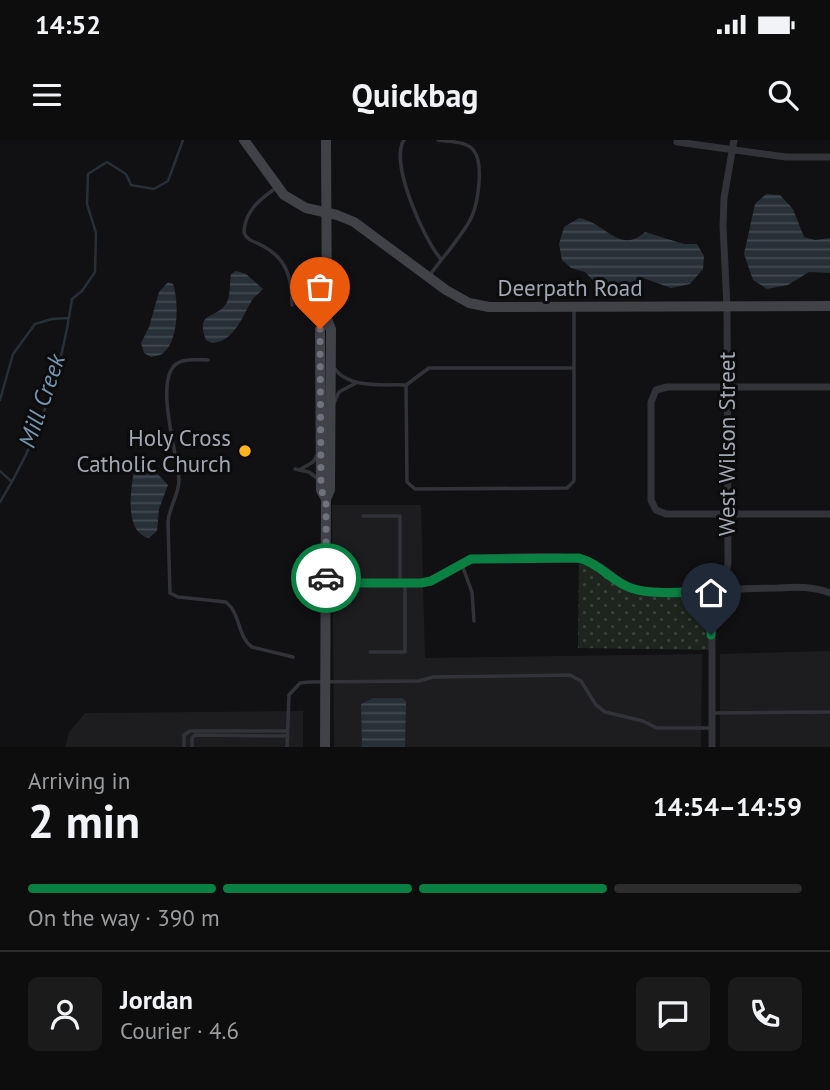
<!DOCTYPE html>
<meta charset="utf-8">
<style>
body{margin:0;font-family:"PT Sans",sans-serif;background:#1b1b1c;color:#f1f3f6;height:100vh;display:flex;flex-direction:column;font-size:26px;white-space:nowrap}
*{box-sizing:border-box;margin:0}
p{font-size:23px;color:#9a9c9e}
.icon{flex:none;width:38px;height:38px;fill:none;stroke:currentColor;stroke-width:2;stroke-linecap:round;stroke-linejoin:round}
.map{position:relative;height:607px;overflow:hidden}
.sheet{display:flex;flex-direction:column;background:#0d0d0e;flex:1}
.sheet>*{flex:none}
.pin{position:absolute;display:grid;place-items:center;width:60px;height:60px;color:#fff;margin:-72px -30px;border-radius:50% 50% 50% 0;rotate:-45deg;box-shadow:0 0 7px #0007}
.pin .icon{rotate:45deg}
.courier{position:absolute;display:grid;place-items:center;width:70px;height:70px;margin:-35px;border:5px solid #0b8043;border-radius:50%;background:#fff;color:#222;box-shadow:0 2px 9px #0007}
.head em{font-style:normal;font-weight:800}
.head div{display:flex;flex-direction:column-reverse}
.head{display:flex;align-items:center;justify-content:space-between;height:119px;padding:0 28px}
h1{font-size:46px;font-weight:800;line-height:52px}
.bar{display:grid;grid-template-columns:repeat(4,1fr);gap:10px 7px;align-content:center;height:84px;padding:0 28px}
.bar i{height:9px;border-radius:5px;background:#2d2d2e}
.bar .selected{background:#0b8043}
.bar p{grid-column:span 4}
.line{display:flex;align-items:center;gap:18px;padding:0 28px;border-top:2px solid #2d2d2e}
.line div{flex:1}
.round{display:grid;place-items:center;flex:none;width:74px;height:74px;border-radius:10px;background:#1b1b1c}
.status{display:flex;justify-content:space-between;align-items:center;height:49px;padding:0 35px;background:#0d0d0e;direction:ltr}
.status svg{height:19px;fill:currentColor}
header{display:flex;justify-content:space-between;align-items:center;height:91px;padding:0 28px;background:#0d0d0e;font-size:32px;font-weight:800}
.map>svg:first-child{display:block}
.built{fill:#1d1d20}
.grass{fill:url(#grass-dots)}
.water{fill:url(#water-rules)}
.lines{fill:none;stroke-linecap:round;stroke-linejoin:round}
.stream{stroke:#272f37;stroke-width:2.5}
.lane{stroke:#323338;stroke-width:3.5}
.street{stroke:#323338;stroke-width:7}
.secondary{stroke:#404248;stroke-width:10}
.done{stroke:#6f727c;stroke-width:7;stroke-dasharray:0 12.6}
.route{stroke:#0b8043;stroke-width:9}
.poi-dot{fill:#fcb420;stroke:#0c0c0d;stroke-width:2.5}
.labels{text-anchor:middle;stroke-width:6;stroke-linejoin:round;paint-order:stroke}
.street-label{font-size:23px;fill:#a1a7b4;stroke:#0c0c0d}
.poi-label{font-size:23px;fill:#a1a7b4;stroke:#0c0c0d;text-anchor:end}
.water-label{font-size:24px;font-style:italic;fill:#7695b2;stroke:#0c0c0d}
</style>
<div class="status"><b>14:52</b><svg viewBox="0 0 49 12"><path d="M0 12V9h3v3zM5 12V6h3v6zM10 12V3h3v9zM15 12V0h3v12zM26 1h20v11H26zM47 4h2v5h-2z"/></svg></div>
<header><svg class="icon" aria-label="menu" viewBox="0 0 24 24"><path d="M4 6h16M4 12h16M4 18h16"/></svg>Quickbag<svg class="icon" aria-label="search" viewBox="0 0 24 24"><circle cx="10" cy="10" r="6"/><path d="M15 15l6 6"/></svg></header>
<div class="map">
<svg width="830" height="607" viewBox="0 0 830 607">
<defs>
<pattern id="grass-dots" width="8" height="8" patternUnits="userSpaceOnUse" patternTransform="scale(1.75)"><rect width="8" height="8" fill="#1d251e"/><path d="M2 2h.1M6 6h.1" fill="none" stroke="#3b423c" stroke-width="1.8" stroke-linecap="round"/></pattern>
<pattern id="water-rules" width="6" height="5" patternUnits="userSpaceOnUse" patternTransform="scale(1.75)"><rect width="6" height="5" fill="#272f37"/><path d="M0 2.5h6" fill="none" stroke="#434a52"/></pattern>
</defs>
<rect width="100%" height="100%" fill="#111113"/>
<path class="built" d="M332 365H421L425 518 702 514 701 607H334Z
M830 511V607H720V514Z
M303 571V607H65L69 592 85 573Z"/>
<path class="grass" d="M579 418 630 448 720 449 711 510 578 508Z"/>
<path class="water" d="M766 54 780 55 793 69 804 97 815 100 830 98V133L809 132 788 145 767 149 753 140 744 114 755 64Z
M579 78C606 83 620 115 645 92L684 104H697L704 116 703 129 690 144 671 148 643 138 611 149 597 145 585 132 571 128 562 120 559 104 564 87Z
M236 131 246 134 263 149C259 154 254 156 251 162 242 177 234 202 212 203L206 200C194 170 218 180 227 162 231 154 229 143 231 134Z
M168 142 173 144C179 161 179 203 162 214 160 215 152 217 151 217L144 213 141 203 149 187 159 152Z
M140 316C145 319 162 339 168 345L159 369 157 391 149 398C121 392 132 338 137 318Z
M373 558H402L406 561 405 607H362L361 564Z"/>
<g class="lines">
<path class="stream" d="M0 260 13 214 35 184 52 179 69 178
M0 331 12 342
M0 362C38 301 62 230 72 159L82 151 95 132 96 93 87 64 88 34 107 22 126 34 131 45 154 49 168 41 183 0"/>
<path class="lane" d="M404 0C389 22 424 100 441 119
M276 48C260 59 244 72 244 93 248 101 254 101 261 105 287 118 292 138 292 165
M430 135C441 119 465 93 472 76 478 62 484 24 474 11 468 1 449 2 438 0
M208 220C198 220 185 218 176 224 154 241 178 316 179 340 179 355 169 367 168 382L170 453 178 457 226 462C241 474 237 496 252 507L293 517
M335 229C349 249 384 244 406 245L407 342 415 349 567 348 574 341V170
M406 245 429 228H574
M334 263 339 252 356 243
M295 329 309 332 318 339
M301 329 313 322 317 315
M363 376H400V442
M462 425 472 452 474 481
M370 512H405V445
M714 573 830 572
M184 607V595L190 591H287
M192 607V598L195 595 288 596
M287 607 289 555 300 543 309 542 419 541 433 537 570 535 581 541 596 565 605 572 643 581 657 588H711"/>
<path class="street" d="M677 2 786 17H830
M830 247H667L656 250 651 262V360L656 370 666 374H830
M326 443H421C444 439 459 419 484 418 506 417 565 414 585 420 611 427 617 449 650 451 693 453 735 448 778 448 796 447 813 446 830 453
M712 607V480C714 459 725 443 728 423L727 167 723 86 724 58 734 0"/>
<path class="secondary" d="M244 0 284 55 306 68 337 75 354 82 446 150 469 163 489 167 830 166
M326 359 321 350 320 189 327 179
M325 607 326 359 330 350 331 189 327 179 326 0"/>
</g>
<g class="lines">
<path class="done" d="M320 189 321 350 326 359V438"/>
<path class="route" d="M326 438V443H421L431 441 471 419 579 418C598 423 609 438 626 446 649 457 695 452 720 449L713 466 711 495"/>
</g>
<circle class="poi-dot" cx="245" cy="311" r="7"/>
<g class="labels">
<g class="street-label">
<text x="570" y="156">Deerpath Road</text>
<text transform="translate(727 304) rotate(-90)" y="8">West Wilson Street</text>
</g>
<g class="poi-label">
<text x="231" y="306">Holy Cross<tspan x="231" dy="26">Catholic Church</tspan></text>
</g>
<g class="water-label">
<text transform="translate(42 261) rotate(-71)" y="8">Mill Creek</text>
</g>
</g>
</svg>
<div class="pin" style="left:320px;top:189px;background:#ea580c"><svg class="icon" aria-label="bag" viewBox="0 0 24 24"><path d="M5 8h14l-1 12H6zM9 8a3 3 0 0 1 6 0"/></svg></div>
<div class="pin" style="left:711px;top:495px;background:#1f2937"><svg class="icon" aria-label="home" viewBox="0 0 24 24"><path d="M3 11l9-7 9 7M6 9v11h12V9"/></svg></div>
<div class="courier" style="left:326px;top:438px"><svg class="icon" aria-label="car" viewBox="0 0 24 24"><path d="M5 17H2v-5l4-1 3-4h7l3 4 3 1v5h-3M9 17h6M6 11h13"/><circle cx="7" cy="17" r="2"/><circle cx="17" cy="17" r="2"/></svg></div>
</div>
<section class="sheet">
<div class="head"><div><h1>2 min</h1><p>Arriving in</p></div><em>14:54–14:59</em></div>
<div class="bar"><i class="selected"></i><i class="selected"></i><i class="selected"></i><i></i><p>On the way · 390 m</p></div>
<div class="line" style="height:126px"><a class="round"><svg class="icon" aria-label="person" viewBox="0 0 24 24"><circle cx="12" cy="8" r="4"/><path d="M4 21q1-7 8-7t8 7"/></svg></a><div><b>Jordan</b><p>Courier · 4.6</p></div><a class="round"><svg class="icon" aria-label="chat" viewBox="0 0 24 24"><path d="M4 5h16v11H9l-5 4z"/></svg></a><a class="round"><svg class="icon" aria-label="phone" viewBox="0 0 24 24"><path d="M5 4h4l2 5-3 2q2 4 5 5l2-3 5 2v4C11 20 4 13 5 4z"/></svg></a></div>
</section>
